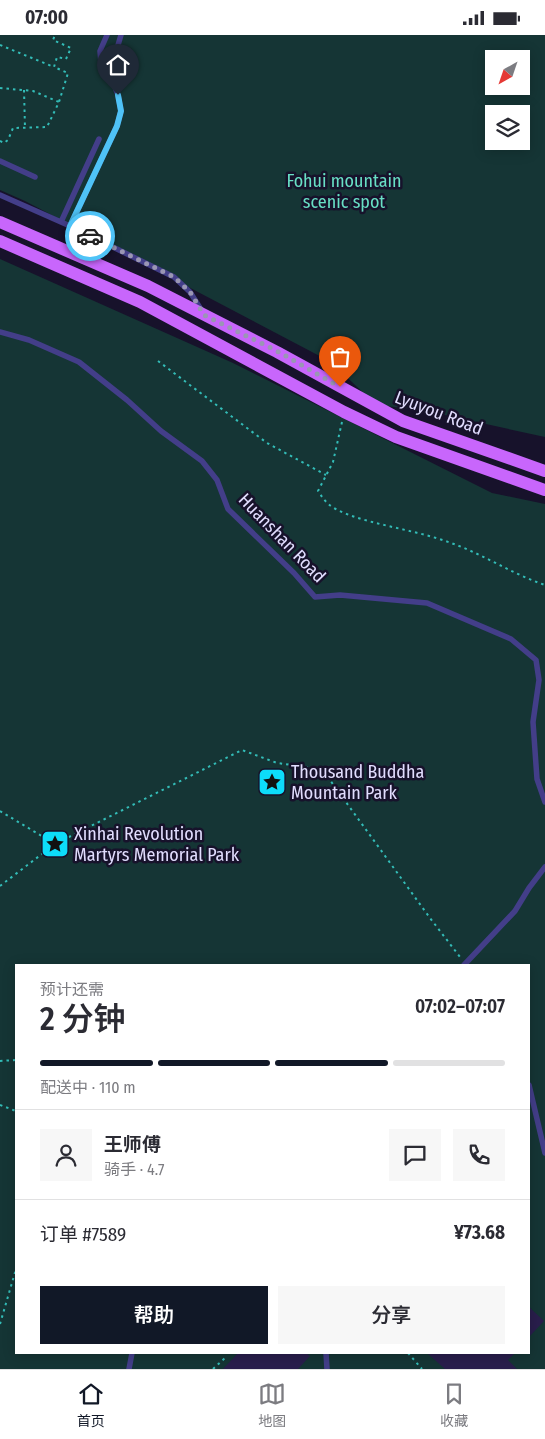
<!DOCTYPE html>
<html lang="zh">
<meta charset="utf-8">
<style>
body{margin:0;font-family:"Fira Sans Condensed","Noto Sans SC",sans-serif;background:#f7f7f7;color:#2b2b33;height:100vh;display:flex;flex-direction:column;font-size:19px;white-space:nowrap}
*{box-sizing:border-box;margin:0}
p{font-size:16px;color:#7c7c81}
.icon{flex:none;width:28px;height:28px;fill:none;stroke:currentColor;stroke-width:2;stroke-linecap:round;stroke-linejoin:round}
.map{position:relative;flex:1;overflow:hidden}
.side{position:absolute;left:15px;top:929px;width:515px;height:390px;display:flex;flex-direction:column;background:#fff;border-radius:0px;box-shadow:0 2px 12px #0003}
.side>*{flex:none}
.needle{width:32px;rotate:220deg}
.tools{position:absolute;left:485px;top:15px;display:grid;gap:10px}
.tools a{display:grid;place-items:center;width:45px;height:45px;border-radius:0px;background:#fff;box-shadow:0 2px 12px #0003;font-size:25px}
.pin{position:absolute;display:grid;place-items:center;width:42px;height:42px;color:#fff;margin:-51px -21px;border-radius:50% 50% 50% 0;rotate:-45deg;box-shadow:0 0 5px #0007}
.pin .icon{rotate:45deg}
.courier{position:absolute;display:grid;place-items:center;width:50px;height:50px;margin:-25px;border:4px solid #4fc3f7;border-radius:50%;background:#fff;color:#222;box-shadow:0 1px 6px #0007}
.headline em{font-style:normal;font-weight:600}
.headline div{display:flex;flex-direction:column-reverse}
.headline{display:flex;align-items:center;justify-content:space-between;height:85px;padding:0 25px}
h1{font-size:32px;font-weight:600;line-height:38px}
.bar{display:grid;grid-template-columns:repeat(4,1fr);gap:8px 5px;align-content:center;height:60px;padding:0 25px}
.bar i{height:6px;border-radius:4px;background:#e1e1e2}
.bar .active{background:#111827}
.bar p{grid-column:span 4}
.line{display:flex;align-items:center;gap:12px;padding:0 25px;border-top:1px solid #e1e1e2}
.line div{flex:1}
.round{display:grid;place-items:center;flex:none;width:52px;height:52px;border-radius:0px;background:#f7f7f7}
.cta{display:flex;gap:10px;margin-top:auto;padding:10px 25px}
.cta a{flex:1;height:58px;border-radius:0px;background:#111827;color:#fff;font-size:20px;font-weight:600;line-height:58px;text-align:center}
.cta a+a{background:#f7f7f7;color:#2b2b33}
.status{display:flex;justify-content:space-between;align-items:center;height:35px;padding:0 25px;background:#fff;direction:ltr}
.status svg{height:14px;fill:currentColor}
.menu{display:flex;justify-content:space-around;align-items:center;height:70px;border-top:1px solid #e1e1e2;background:#fff;font-size:14px;color:#7c7c81}
.menu a{display:grid;justify-items:center;gap:2px}
.menu .active{color:#111827}
.map>svg:first-child{display:block}
.green{fill:#153535;fill-rule:evenodd}
.building{fill:#291e4c}
.lines{fill:none;stroke-linecap:round;stroke-linejoin:round}
.path{stroke:#33bcb7;stroke-width:2;stroke-dasharray:2.5 4;stroke-linecap:butt}
.lane{stroke:#433e89;stroke-width:5.5}
.primary{stroke:#c866fc;stroke-width:12}
.done{stroke:#9a96b4;stroke-width:5;stroke-dasharray:0 9}
.route{stroke:#4fc3f7;stroke-width:6}
.labels{text-anchor:middle;stroke-width:5;stroke-linejoin:round;paint-order:stroke}
.park-label{font-size:18px;fill:#68dfc5;stroke:#17122b}
.street-label{font-size:18px;fill:#e1ddfe;stroke:#17122b}
.poi-label{font-size:18px;fill:#e1ddfe;stroke:#17122b;text-anchor:start}
</style>
<div class="status"><b>07:00</b><svg viewBox="0 0 49 12"><path d="M0 12V9h3v3zM5 12V6h3v6zM10 12V3h3v9zM15 12V0h3v12zM26 1h20v11H26zM47 4h2v5h-2z"/></svg></div>
<div class="map">
<svg width="545" height="1334" viewBox="0 0 545 1334">
<rect width="100%" height="100%" fill="#17122b"/>
<path class="green" d="M0 0H545V402L422 375 376 370 331 327 25 166 0 155ZM494 24H521V51H494ZM494 79H521V106H494Z
M0 224 233 328 492 458 545 469V1334H0ZM16 930H529V1318H16Z"/>
<path class="building" d="M529 1272 544 1286 529 1302Z
M238 1318H306L310 1321 298 1334H223Z
M427 1318H445L447 1319 449 1318H515L508 1325 517 1334H445Z"/>
<g class="lines">
<path class="path" d="M0 10 54 32 57 22 66 24 71 13 53 5 55 0
M0 53 33 56 59 67
M24 55 25 93
M0 106 4 108 8 105 13 93 47 92 59 67 68 38 54 32
M158 326 267 408 326 440
M342 387 333 427 318 456C326 468 330 472 344 478 377 491 416 495 451 508 483 519 512 539 545 550
M0 776 55 809
M0 851 55 809 242 715 277 728 322 734 430 883 460 922
M0 1026 16 1025
M0 1070 16 1076
M0 1289 16 1234
M408 1318 422 1334
M213 1334 226 1322"/>
<path class="lane" d="M107 0 100 16 101 29 111 36
M0 126 35 142
M0 160 70 191 174 242 190 257 202 276
M61 187 99 104
M70 191 117 91 121 76 118 60 111 42 113 27 121 0
M0 297 29 305 79 327 127 365 161 396 202 426 217 445 228 474 294 538 315 562 340 560 427 568 511 604 536 625 539 645 533 687 537 744 545 767
M464 930 515 876 529 853 545 832
M529 1050 545 1118
M326 1318 327 1334
M129 1334 132 1318"/>
<path class="primary" d="M0 187 148 251 277 317 403 386 545 436
M0 206 140 267 344 377 396 402 545 455"/>
</g>
<g class="lines">
<path class="done" d="M90 201 174 242 190 257 204 280 277 316 340 352"/>
<path class="route" d="M90 201 70 191 117 91 121 76 118 60"/>
</g>
<defs>
<symbol id="sight-square" viewBox="-11 -11 22 22"><rect x="-9" y="-9" width="18" height="18" rx="4" fill="#0ddcfa" stroke="#17122b"/><path d="M0-6L1.8-2.2L6-1.7L2.9 1.2L3.7 5.4L0 3.3L-3.7 5.4L-2.9 1.2L-6-1.7L-1.8-2.2Z" fill="#111"/></symbol>
</defs>
<g fill-rule="evenodd">
<use href="#sight-square" x="256" y="731" width="32" height="32"/>
<use href="#sight-square" x="39" y="793" width="32" height="32"/>
</g>
<g class="labels">
<g class="park-label">
<text x="344" y="152">Fohui mountain<tspan x="344" dy="21">scenic spot</tspan></text>
</g>
<g class="street-label">
<text transform="translate(439 378) rotate(21)" y="6">Lyuyou Road</text>
<text transform="translate(282 503) rotate(46)" y="6">Huanshan Road</text>
</g>
<g class="poi-label">
<text x="291" y="743">Thousand Buddha<tspan x="291" dy="21">Mountain Park</tspan></text>
<text x="74" y="805">Xinhai Revolution<tspan x="74" dy="21">Martyrs Memorial Park</tspan></text>
</g>
</g>
</svg>
<div class="tools">
<a><svg class="needle" viewBox="-14 -14 28 28"><path d="M0-13l5 13h-10z" fill="#e53935"/><path d="M0 13l5-13h-10z" fill="#7c7c81"/></svg></a>
<a><svg class="icon" aria-label="layers" viewBox="0 0 24 24"><path d="M12 4l9 5-9 5-9-5zM3 14l9 5 9-5"/></svg></a>
</div>
<div class="pin" style="left:340px;top:352px;background:#ea580c"><svg class="icon" aria-label="bag" viewBox="0 0 24 24"><path d="M5 8h14l-1 12H6zM9 8a3 3 0 0 1 6 0"/></svg></div>
<div class="pin" style="left:118px;top:60px;background:#1f2937"><svg class="icon" aria-label="home" viewBox="0 0 24 24"><path d="M3 11l9-7 9 7M6 9v11h12V9"/></svg></div>
<div class="courier" style="left:90px;top:201px"><svg class="icon" aria-label="car" viewBox="0 0 24 24"><path d="M5 17H2v-5l4-1 3-4h7l3 4 3 1v5h-3M9 17h6M6 11h13"/><circle cx="7" cy="17" r="2"/><circle cx="17" cy="17" r="2"/></svg></div>
<section class="side">
<div class="headline"><div><h1>2 分钟</h1><p>预计还需</p></div><em>07:02–07:07</em></div>
<div class="bar"><i class="active"></i><i class="active"></i><i class="active"></i><i></i><p>配送中 · 110 m</p></div>
<div class="line" style="height:90px"><a class="round"><svg class="icon" aria-label="person" viewBox="0 0 24 24"><circle cx="12" cy="8" r="4"/><path d="M4 21q1-7 8-7t8 7"/></svg></a><div><b>王师傅</b><p>骑手 · 4.7</p></div><a class="round"><svg class="icon" aria-label="chat" viewBox="0 0 24 24"><path d="M4 5h16v11H9l-5 4z"/></svg></a><a class="round"><svg class="icon" aria-label="phone" viewBox="0 0 24 24"><path d="M5 4h4l2 5-3 2q2 4 5 5l2-3 5 2v4C11 20 4 13 5 4z"/></svg></a></div>
<div class="line" style="height:65px"><div>订单 #7589</div><b>¥73.68</b></div>
<div class="cta"><a>帮助</a><a>分享</a></div>
</section>
</div>
<nav class="menu">
<a class="active"><svg class="icon" aria-label="home" viewBox="0 0 24 24"><path d="M3 11l9-7 9 7M6 9v11h12V9"/></svg>首页</a>
<a><svg class="icon" aria-label="map" viewBox="0 0 24 24"><path d="M3 6l6-2 6 2 6-2v14l-6 2-6-2-6 2zM9 4v14M15 6v14"/></svg>地图</a>
<a><svg class="icon" aria-label="saved" viewBox="0 0 24 24"><path d="M7 4h10v16l-5-4-5 4z"/></svg>收藏</a>
</nav>
